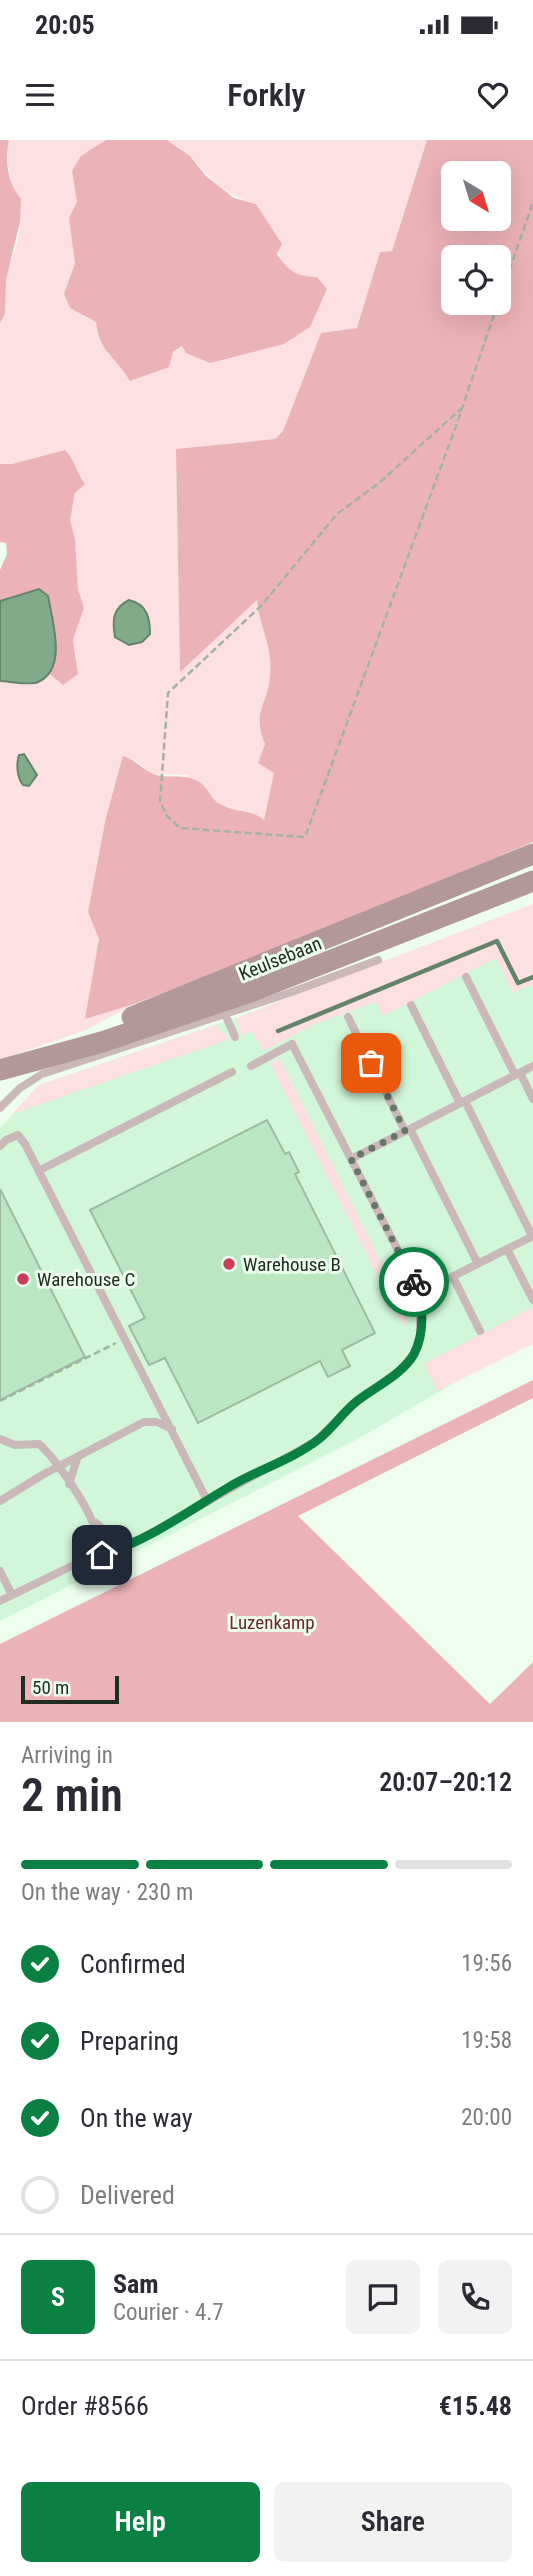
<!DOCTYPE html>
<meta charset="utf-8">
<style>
body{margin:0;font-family:"Roboto Condensed",sans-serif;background:#f2f2f3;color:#2b2b33;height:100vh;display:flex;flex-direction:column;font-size:26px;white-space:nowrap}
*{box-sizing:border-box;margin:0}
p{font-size:23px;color:#7c7c81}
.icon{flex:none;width:38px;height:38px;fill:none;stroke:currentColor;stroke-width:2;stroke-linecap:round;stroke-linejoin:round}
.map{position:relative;height:1582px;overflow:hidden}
.drawer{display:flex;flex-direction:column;background:#fff;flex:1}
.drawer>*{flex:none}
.needle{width:46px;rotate:142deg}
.controls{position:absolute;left:441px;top:21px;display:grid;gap:14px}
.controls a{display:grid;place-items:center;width:70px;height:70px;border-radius:10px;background:#fff;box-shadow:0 7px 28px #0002;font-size:35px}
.scale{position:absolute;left:21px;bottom:18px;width:98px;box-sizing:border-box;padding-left:7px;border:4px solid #212c23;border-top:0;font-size:19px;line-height:24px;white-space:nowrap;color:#212c23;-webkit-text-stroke:5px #edfeef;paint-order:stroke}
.pin{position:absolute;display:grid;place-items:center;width:60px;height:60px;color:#fff;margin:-30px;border-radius:14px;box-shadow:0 4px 10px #0006}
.courier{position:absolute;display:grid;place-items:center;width:70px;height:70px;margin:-35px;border:5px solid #0b8043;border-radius:50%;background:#fff;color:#222;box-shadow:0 2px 9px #0007}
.overview em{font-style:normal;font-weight:600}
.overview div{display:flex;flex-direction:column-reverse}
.overview{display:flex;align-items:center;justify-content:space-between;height:119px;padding:0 21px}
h1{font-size:46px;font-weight:600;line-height:52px}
.bar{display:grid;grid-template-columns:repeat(4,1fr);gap:10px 7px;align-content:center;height:84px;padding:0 21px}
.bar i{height:9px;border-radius:5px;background:#e1e1e2}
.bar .on{background:#0b8043}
.bar p{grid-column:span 4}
.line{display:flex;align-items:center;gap:18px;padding:0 21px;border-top:2px solid #e1e1e2}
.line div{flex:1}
.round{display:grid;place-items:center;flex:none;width:74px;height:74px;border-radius:10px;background:#f2f2f3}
ol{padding:0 21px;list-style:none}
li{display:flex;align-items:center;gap:21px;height:77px}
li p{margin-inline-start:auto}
li .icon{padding:7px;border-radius:50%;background:#0b8043;color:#fff;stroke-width:4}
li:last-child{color:#7c7c81}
li i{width:38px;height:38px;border:4px solid #e1e1e2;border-radius:50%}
.action{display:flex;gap:14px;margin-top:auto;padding:14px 21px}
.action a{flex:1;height:80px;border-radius:10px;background:#0b8043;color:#fff;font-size:28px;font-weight:600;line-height:80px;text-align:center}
.action a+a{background:#f2f2f3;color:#2b2b33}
.status{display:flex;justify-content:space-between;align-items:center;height:49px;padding:0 35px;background:#fff;direction:ltr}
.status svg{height:19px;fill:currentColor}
header{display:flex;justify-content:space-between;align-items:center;height:91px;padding:0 21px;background:#fff;font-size:32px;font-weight:600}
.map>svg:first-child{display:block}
.built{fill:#d2f7d8}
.green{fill:#fde0e1}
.forest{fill:#ecb3b6;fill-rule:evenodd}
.water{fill:#80aa88;stroke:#64846a;stroke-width:2}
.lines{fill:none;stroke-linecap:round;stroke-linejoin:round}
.stream{stroke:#64846a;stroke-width:4.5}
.building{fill:#bae6c2;stroke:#9db9a2;stroke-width:2}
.path{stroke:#a2b1a4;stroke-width:2.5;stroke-dasharray:7 3.5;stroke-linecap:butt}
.lane{stroke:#cab8b9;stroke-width:8}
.secondary{stroke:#b29899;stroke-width:21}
.done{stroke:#68766a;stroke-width:7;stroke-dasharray:0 12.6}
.route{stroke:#0b8043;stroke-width:9}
.poi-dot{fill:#cc3c54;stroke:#edfeef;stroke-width:2.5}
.labels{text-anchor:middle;stroke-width:6;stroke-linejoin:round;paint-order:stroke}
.street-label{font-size:19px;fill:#212c23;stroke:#edfeef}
.poi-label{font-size:19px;fill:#212c23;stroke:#edfeef;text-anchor:start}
.park-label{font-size:19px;fill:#6b2730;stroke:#edfeef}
</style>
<div class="status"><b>20:05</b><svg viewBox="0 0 49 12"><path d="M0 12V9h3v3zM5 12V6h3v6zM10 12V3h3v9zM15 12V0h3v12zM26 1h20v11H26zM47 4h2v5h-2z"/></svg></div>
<header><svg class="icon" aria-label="menu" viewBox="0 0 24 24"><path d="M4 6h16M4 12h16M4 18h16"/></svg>Forkly<svg class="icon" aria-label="heart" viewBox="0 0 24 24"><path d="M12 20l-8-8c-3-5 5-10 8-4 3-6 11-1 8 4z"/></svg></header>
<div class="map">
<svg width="533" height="1582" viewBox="0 0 533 1582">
<rect width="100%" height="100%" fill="#edfeef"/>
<path class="built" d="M483 784 533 833V1204L480 1228 356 1300 0 1481V988L39 945 236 878Z"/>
<path class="green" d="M9 0H106L72 31 77 62 73 107 75 123 64 154 85 177 96 182 108 215 119 221 131 241 146 234 183 206 210 223 256 209 317 137H300L285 127 256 64C208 51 205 20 167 0H427L392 111 380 112 357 188 321 193 283 291 275 299 176 309 180 531 257 459C258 486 272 506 270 534 268 567 251 568 265 604L258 623 274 632 264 681C246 667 246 673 227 668 211 663 198 647 187 635L152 634 135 620 115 644 106 677 88 771 99 799 86 878 134 864 86 890 0 920V461L55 523 77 520 73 500 84 468 78 449 75 399 70 380 75 353 85 344C76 332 75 320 65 310L12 324H0V183C8 168 3 156 6 140 9 121 21 101 20 81 19 53 2 29 9 0Z
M533 764V844L513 853 496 818 383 876 376 862 315 884 264 911 252 892 241 895 236 878Z
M215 885 230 899 12 974 39 945Z
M280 918 399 1158 406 1174 404 1188 270 923Z
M533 1167V1204L437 1251 424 1224Z"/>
<path class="forest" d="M0 0H9C4 21 8 43 21 59L20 82 6 140 5 174 0 183Z
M106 0H167L190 16 206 36 234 58 256 64 282 104 277 114C288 131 297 137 317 137L327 149 310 187 284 204 210 223 186 213 182 206 173 212 169 227 130 241C115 215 100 214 96 182L70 168 64 154 75 123 69 78 77 62 72 31 81 16Z
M427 0H533V702L280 809 134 864 85 879 99 799 88 772 106 677 123 616C136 620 144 631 156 635 173 639 187 632 202 644 211 652 210 660 224 666 240 674 246 667 264 680L274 633 258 623 265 604C251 569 268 567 270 535 273 506 259 487 257 460L180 532 176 309 275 299 283 291 321 193 357 188 380 112 392 111ZM453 33H499V79H453ZM453 117H499V163H453Z
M65 310C75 320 76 332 85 344L75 353 70 380 75 399 78 449 84 468 73 500 78 534 63 545 50 534C61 511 52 480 48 456L19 455 0 461V430L7 414 6 403 0 402V324H12Z
M533 1240V1258L298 1376 490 1564 533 1522V1582H0V1504Z"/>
<path class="water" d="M39 449 48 456C52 480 68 529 38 542 30 546 10 541 0 541V461Z
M129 460C147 464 150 478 150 494L142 502 129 505 115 497C112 480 113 468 129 460Z
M24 614 37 635 29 646 23 645C17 637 16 624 19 615Z"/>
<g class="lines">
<path class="stream" d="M278 891 497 801 518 843 533 837"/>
</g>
<path class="building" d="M267 980 285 1014 289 1012 299 1032 295 1034 375 1193 342 1210 350 1226 328 1237 320 1221 198 1283 165 1218 149 1225 129 1186 145 1178 90 1070Z
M0 1049 85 1217 0 1260Z"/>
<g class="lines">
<path class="path" d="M499 160 533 62
M463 267 378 344 337 374 261 466 168 553 160 662 167 676 180 688 305 697 456 286 498 163
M0 1261 116 1203"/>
<path class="lane" d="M466 837 515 935
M411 865 460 963
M225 874 235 897
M348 877 405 991
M251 926 292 904 351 1019
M520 933 533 959
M465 961 532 1096
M0 968 20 948 42 934 292 852 378 820
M410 989 478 1124
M0 1006 6 1000 18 995 25 1004 208 1362
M40 1030 232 932
M507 1109 533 1160
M453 1137 480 1191
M420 1153 533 1096
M0 1299 15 1305 39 1304C55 1318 97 1377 96 1397 95 1407 88 1414 82 1421
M69 1344 78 1316
M0 1361 44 1334 144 1282H157L172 1289
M95 1382 115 1399 135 1401
M0 1431 12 1455
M0 1461 82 1421 137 1401 316 1301 353 1264 399 1231 414 1214 420 1194V1153L351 1019 533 926"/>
<path class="secondary" d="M132 877 533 714
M0 930 102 902 250 852 533 741"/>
</g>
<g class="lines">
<path class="done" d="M371 923 405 991 351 1019 414 1142"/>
<path class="route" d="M102 1415C149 1400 187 1372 229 1347 257 1330 292 1320 319 1299 333 1288 343 1272 357 1261 375 1247 403 1234 414 1214 425 1193 424 1162 414 1142"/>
</g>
<g class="poi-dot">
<circle cx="229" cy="1124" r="7"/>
<circle cx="23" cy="1139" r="7"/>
</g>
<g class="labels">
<g class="street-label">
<text transform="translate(280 818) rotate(-22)" y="7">Keulsebaan</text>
</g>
<g class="poi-label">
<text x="243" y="1131">Warehouse B</text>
<text x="37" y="1146">Warehouse C</text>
</g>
<g class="park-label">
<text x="272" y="1489">Luzenkamp</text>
</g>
</g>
</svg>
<div class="controls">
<a><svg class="needle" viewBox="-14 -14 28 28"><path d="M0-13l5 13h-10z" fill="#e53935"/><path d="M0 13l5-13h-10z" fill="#7c7c81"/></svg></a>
<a><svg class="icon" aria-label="locate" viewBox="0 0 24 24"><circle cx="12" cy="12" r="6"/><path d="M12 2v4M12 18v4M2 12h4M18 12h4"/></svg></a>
</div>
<div class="scale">50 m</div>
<div class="pin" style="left:371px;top:923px;background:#ea580c"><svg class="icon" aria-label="bag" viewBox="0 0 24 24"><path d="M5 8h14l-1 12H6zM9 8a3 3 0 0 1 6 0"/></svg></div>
<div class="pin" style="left:102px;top:1415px;background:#1f2937"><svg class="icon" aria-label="home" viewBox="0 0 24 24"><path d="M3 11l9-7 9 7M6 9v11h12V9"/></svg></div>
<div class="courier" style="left:414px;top:1142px"><svg class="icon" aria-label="bike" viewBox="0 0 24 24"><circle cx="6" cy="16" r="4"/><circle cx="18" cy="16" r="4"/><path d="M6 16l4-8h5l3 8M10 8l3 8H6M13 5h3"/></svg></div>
</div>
<section class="drawer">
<div class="overview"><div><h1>2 min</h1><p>Arriving in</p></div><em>20:07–20:12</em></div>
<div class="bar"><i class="on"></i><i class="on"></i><i class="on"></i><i></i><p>On the way · 230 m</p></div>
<ol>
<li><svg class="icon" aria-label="check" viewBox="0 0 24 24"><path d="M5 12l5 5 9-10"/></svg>Confirmed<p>19:56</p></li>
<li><svg class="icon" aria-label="check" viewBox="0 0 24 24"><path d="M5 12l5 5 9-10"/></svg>Preparing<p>19:58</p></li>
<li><svg class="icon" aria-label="check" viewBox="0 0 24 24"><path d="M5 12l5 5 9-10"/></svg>On the way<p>20:00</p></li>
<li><i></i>Delivered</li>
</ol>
<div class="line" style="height:126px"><b class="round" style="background:#0b8043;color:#fff">S</b><div><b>Sam</b><p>Courier · 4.7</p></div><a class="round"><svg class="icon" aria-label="chat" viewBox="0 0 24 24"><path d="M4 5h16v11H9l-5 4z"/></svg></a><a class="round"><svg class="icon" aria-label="phone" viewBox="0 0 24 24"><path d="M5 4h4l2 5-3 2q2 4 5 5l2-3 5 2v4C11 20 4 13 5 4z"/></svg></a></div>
<div class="line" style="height:91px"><div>Order #8566</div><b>€15.48</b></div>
<div class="action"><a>Help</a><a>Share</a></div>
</section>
